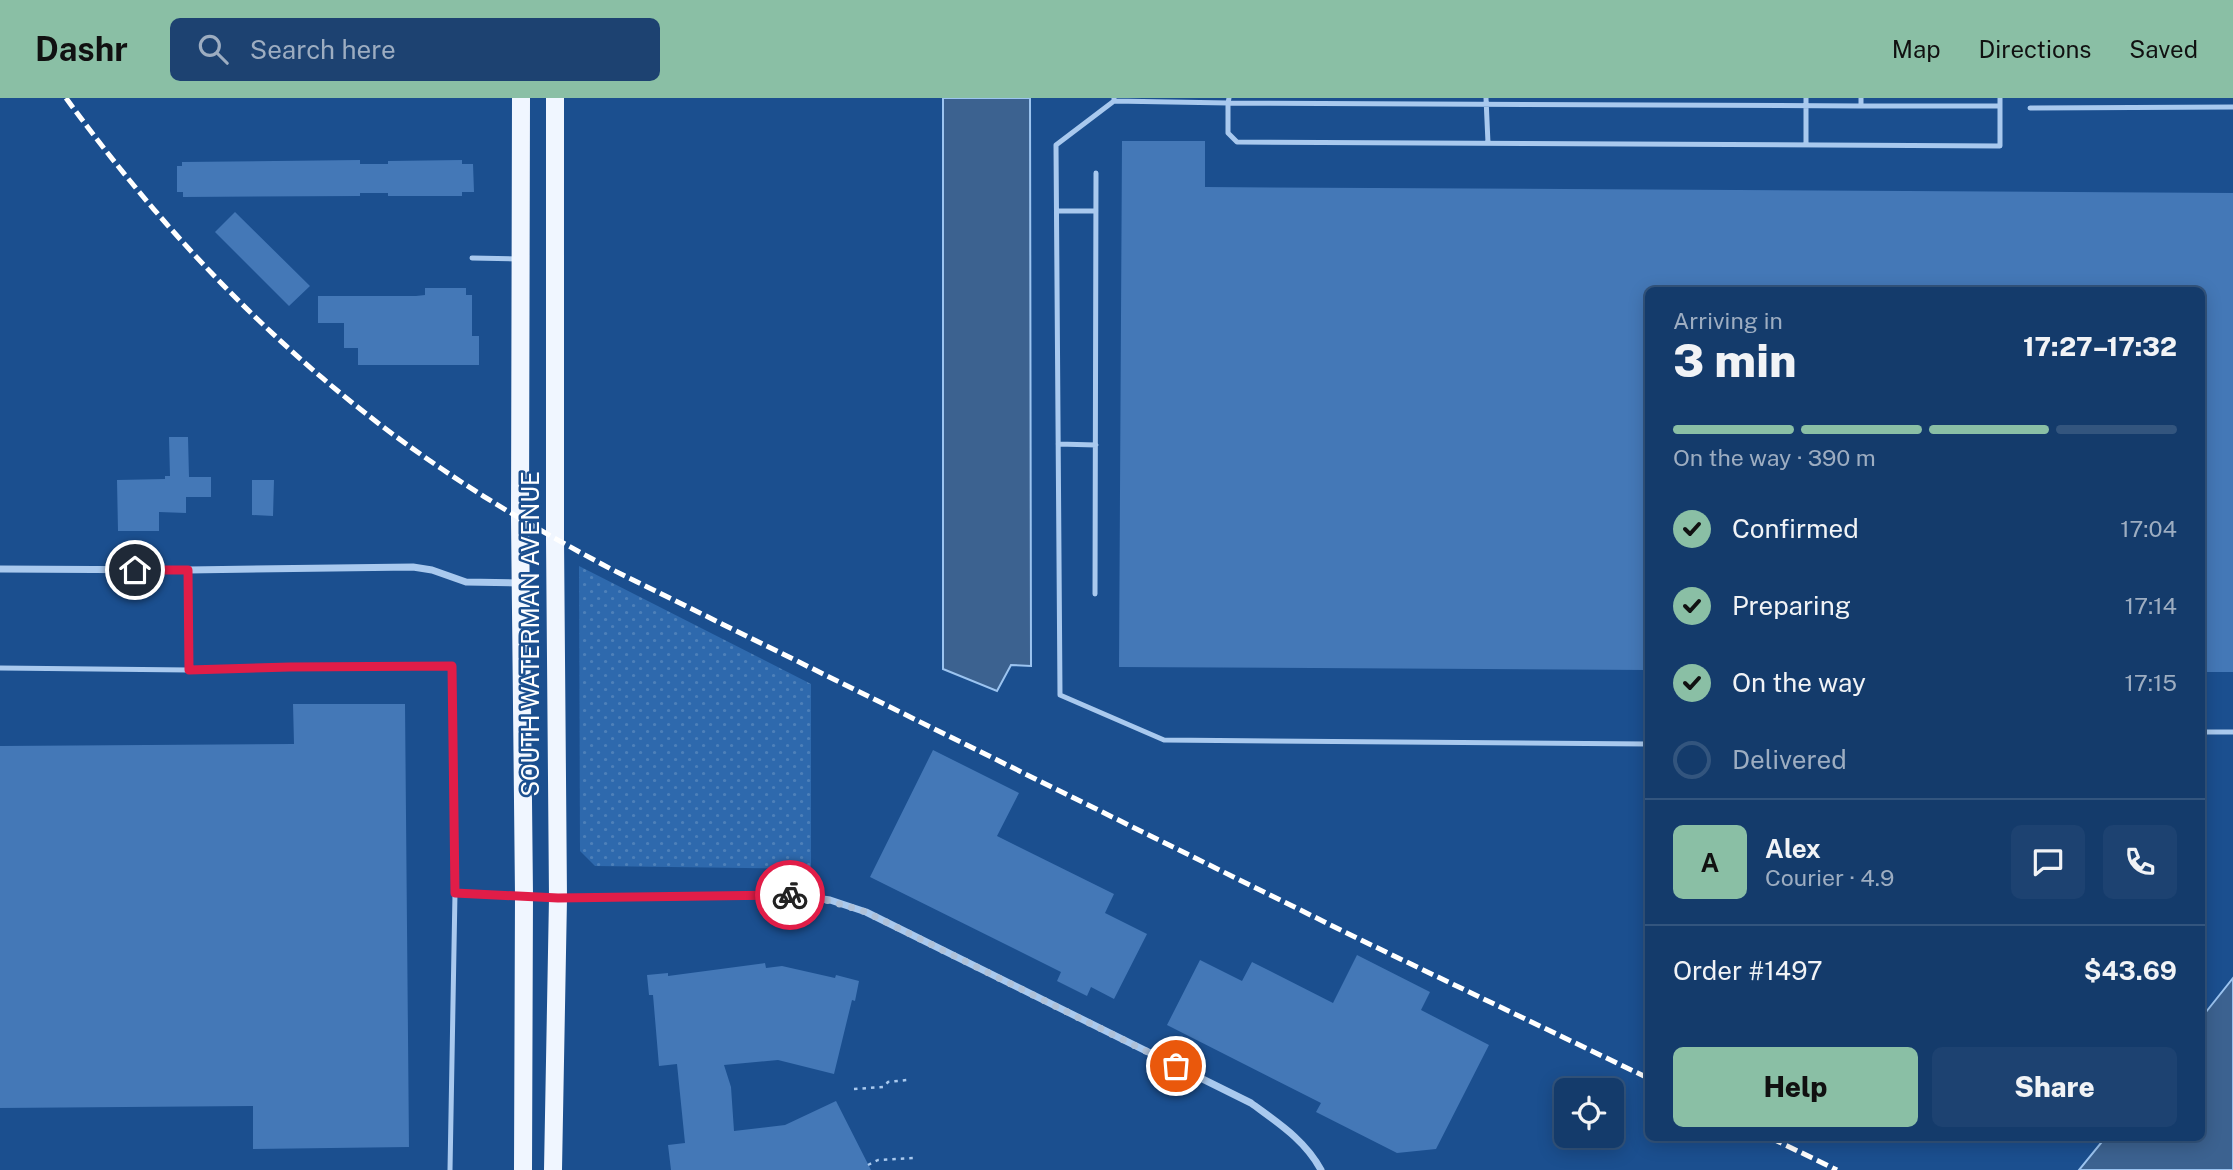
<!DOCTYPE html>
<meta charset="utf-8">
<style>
body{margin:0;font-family:"Public Sans",sans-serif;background:#1d4271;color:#f1f3f6;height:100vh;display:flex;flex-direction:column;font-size:26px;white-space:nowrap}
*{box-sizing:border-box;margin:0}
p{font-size:23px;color:#9dadc1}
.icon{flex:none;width:38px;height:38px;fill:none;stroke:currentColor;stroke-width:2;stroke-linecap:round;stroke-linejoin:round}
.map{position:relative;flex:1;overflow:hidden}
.side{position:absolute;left:1645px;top:189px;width:560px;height:854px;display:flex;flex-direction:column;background:#143b6b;border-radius:10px;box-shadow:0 4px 18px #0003,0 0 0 2px #33557e}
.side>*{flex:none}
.buttons{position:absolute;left:1554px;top:980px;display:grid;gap:14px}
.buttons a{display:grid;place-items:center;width:70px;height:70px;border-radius:10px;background:#143b6b;box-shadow:0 4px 18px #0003,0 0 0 2px #33557e;font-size:35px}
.pin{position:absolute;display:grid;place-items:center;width:60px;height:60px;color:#fff;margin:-30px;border:4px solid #fff;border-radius:50%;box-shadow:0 2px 7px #0007}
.courier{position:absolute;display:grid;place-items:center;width:70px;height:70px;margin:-35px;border:5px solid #e11d48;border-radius:50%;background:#fff;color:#222;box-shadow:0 2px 9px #0007}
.overview em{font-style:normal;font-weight:800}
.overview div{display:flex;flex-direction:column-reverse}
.overview{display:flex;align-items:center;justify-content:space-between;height:119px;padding:0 28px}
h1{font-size:46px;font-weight:800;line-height:52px}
.bar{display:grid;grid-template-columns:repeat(4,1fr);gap:10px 7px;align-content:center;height:84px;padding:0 28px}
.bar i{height:9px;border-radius:5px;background:#33557e}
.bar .on{background:#8abfa5}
.bar p{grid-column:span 4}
.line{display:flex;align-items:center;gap:18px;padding:0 28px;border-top:2px solid #33557e}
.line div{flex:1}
.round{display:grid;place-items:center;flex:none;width:74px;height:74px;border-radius:10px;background:#1d4271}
ol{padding:0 28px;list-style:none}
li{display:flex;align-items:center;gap:21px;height:77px}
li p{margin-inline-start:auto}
li .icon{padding:7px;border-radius:50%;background:#8abfa5;color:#111;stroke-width:4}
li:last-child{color:#9dadc1}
li i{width:38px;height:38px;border:4px solid #33557e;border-radius:50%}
.primary-button{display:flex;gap:14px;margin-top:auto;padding:14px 28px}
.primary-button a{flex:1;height:80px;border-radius:10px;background:#8abfa5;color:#111;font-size:28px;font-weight:800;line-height:80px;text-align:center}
.primary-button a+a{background:#1d4271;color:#f1f3f6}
header{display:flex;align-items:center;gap:42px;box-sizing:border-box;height:98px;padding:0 35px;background:#8abfa5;color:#111}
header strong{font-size:33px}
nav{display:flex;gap:38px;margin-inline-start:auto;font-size:24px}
.search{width:490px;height:63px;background:#1d4271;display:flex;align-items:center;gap:18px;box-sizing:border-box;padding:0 24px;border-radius:10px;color:#9dadc1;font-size:26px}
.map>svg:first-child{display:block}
.grass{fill:url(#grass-dots)}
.water{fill:#3c6290;stroke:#9cc4f0;stroke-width:2}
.building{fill:#4478b7}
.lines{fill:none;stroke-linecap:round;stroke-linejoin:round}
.path{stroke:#a9c9ee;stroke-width:2.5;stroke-dasharray:3.5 5;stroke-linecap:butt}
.lane{stroke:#a9c9ee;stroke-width:5}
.street{stroke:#a9c9ee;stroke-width:7}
.primary{stroke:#f0f6ff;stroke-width:18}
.rail{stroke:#fff;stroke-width:5;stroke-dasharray:12 5;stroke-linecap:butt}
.done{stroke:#afc1d8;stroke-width:7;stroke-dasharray:0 12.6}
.route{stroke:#e11d48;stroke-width:9}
.labels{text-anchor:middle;stroke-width:5;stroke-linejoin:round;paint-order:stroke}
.street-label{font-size:24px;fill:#fff;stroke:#1b4f8f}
</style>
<header>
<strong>Dashr</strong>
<div class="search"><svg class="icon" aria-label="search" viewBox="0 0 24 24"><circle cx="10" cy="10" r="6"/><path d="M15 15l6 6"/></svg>Search here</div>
<nav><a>Map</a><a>Directions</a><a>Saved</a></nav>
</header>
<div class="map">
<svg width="2233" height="1072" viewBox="0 0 2233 1072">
<defs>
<pattern id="grass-dots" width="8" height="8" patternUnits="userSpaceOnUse" patternTransform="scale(1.75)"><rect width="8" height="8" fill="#2e69ad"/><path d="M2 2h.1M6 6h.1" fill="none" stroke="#4d80b9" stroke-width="1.8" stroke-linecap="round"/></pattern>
</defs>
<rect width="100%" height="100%" fill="#1b4f8f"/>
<path class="grass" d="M579 468 811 586V771L595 768 580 753Z"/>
<path class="water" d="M943 0H1030L1031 568 1011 567 997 593 943 571Z
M2233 880V1072H2079L2105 1040H2202V919Z"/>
<path class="building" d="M1122 43H1205V89L2233 95V574H2202V192H1648V572L1119 569Z
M360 62V66H388V63L462 62V66H473L474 94H462V98H388V95H360V98L183 99V94H177V68H182V64Z
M235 114 310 188 289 208 215 134Z
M425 190H466V197H472V238H479V267H358V250H344V225H318V198H416L425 197Z
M169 339H188L189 379H211V399H186V415L159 414V433H118L117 382 165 381V378H170Z
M252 382H274L273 418 252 417Z
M293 606H405L409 1049 253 1051V1008L0 1010V648L294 646Z
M933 652 1019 695 997 738 1114 796 1105 815 1147 836 1114 901 1091 889 1087 898 1057 883 1061 874 870 779Z
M1357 857 1430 894 1421 912 1489 947 1436 1051 1397 1055 1316 1014 1321 1005 1167 927 1200 862 1242 883 1252 864 1333 905Z
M765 865 766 870 782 868 835 880 836 877 859 883 855 903 852 902 834 976 778 962 724 967 731 989 734 1033 785 1027 836 1003 871 1072H671L668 1047 685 1045 677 966 659 968 653 897H649L647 877 668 875V878Z"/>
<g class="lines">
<path class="path" d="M854 991 883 989 888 984 907 982
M868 1067 878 1062 915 1060"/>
<path class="lane" d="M1114 0V3L1056 47 1060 597 1164 642 1648 646
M1229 0 1228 5 1861 8
M1486 0 1488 45
M1806 0V47
M1861 0V8H2000
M1114 3 1228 5V35L1237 44 2000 48V0
M2030 10 2233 9
M1057 113H1096
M472 160 518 161
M1058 346 1096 347
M1095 496 1096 75
M0 570 189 572 188 472
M189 572 290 569 452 568 455 795 521 797
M2202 634H2233
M450 1072 455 795"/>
<path class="street" d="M0 471 188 472 413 469 432 472 466 484 520 485
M525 798 558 800 794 797 830 802 866 814 1251 1005C1278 1025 1305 1042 1321 1072"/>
<path class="primary" d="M521 0 520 420 524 797 523 1072
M553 1072 558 800 555 441V0"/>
<path class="rail" d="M66 0C170 143 295 272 442 371 496 408 553 440 611 471L1361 842 1648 980
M1771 1040 1837 1072"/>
</g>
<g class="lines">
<path class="done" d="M790 797 830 803 866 814 1176 968"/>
<path class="route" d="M135 472H188L189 572 290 569 452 568 455 795 558 800 790 797"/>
</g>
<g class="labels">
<g class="street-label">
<text transform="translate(531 536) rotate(-90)" y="8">SOUTH WATERMAN AVENUE</text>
</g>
</g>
</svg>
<div class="buttons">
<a><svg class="icon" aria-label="locate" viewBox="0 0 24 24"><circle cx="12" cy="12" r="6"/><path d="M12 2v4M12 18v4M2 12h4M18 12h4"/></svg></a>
</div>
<div class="pin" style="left:1176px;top:968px;background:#ea580c"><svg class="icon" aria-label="bag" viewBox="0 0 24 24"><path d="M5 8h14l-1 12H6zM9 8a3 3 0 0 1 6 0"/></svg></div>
<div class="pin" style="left:135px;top:472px;background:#1f2937"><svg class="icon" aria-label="home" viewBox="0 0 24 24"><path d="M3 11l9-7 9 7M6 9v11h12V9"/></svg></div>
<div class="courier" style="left:790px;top:797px"><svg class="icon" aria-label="bike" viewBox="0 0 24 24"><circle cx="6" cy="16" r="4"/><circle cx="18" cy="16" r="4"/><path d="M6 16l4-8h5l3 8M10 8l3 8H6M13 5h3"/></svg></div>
<section class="side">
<div class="overview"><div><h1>3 min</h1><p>Arriving in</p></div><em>17:27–17:32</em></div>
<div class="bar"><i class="on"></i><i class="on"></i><i class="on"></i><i></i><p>On the way · 390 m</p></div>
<ol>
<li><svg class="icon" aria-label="check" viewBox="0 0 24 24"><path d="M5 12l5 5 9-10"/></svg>Confirmed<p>17:04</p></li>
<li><svg class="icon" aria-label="check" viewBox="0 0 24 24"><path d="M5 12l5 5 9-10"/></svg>Preparing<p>17:14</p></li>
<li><svg class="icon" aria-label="check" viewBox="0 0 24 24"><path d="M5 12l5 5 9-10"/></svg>On the way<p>17:15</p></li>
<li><i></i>Delivered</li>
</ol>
<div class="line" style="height:126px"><b class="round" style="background:#8abfa5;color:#111">A</b><div><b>Alex</b><p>Courier · 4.9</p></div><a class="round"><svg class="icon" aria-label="chat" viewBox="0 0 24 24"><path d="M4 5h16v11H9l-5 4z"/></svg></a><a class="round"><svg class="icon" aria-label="phone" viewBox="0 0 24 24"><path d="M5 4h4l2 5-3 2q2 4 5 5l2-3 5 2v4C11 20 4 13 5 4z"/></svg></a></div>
<div class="line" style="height:91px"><div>Order #1497</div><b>$43.69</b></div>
<div class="primary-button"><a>Help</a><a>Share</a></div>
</section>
</div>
